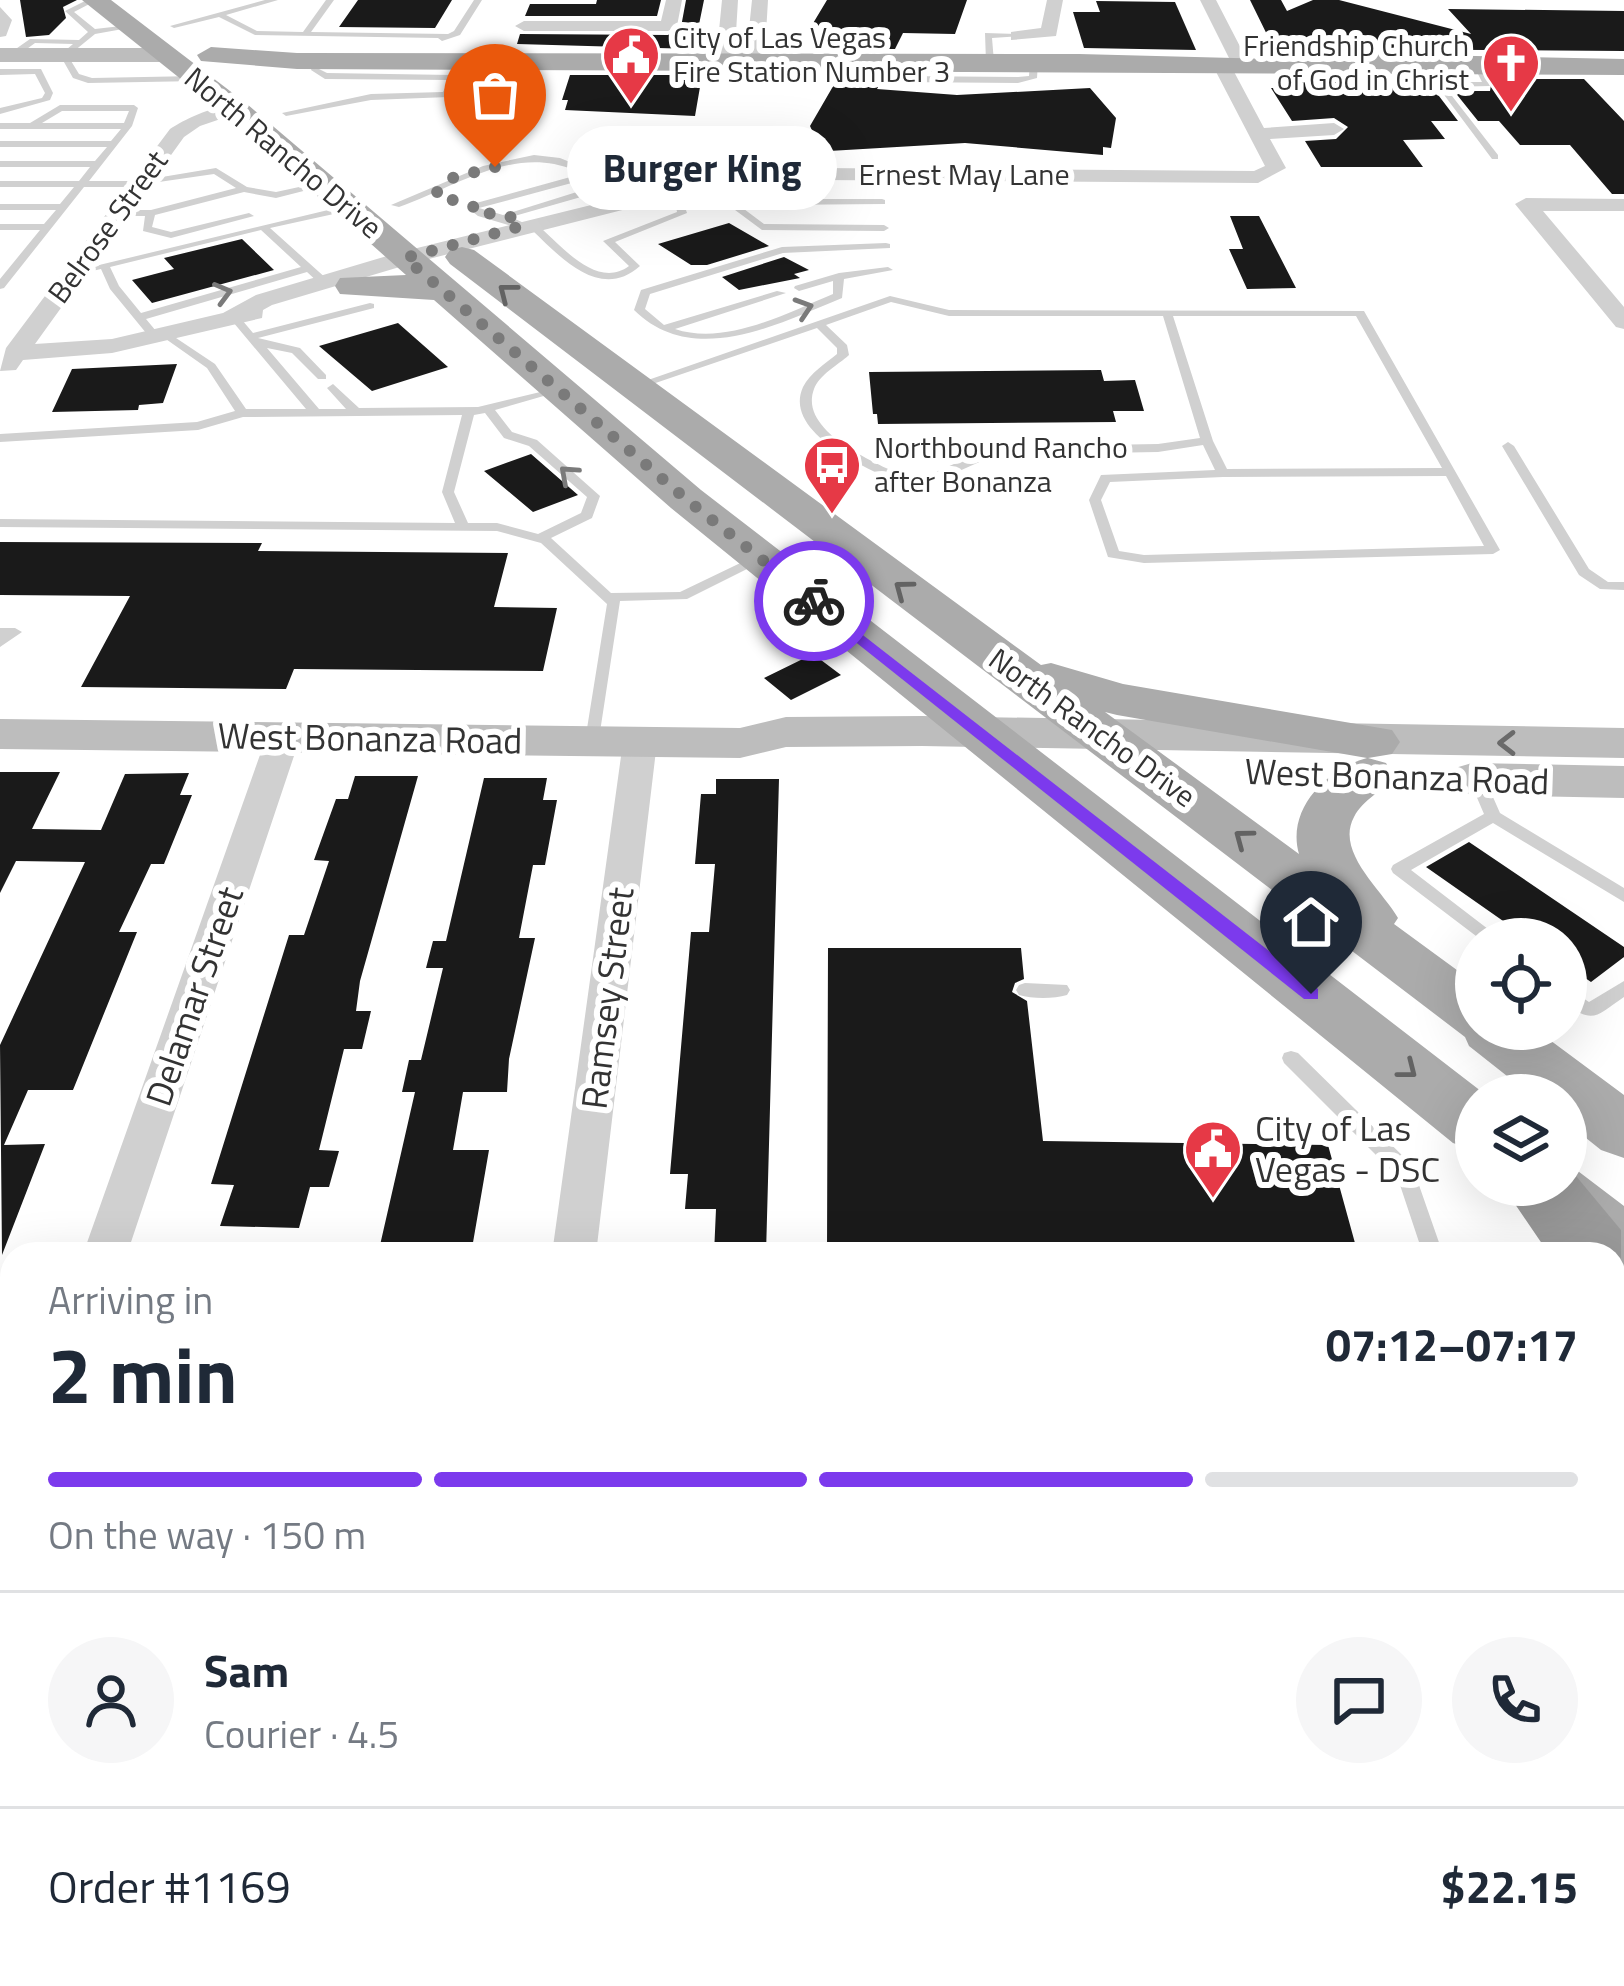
<!DOCTYPE html>
<meta charset="utf-8">
<style>
body{margin:0;font-family:"Titillium Web",sans-serif;background:#f6f6f7;color:#1f2937;height:100vh;display:flex;flex-direction:column;font-size:45px;white-space:nowrap}
*{box-sizing:border-box;margin:0}
p{font-size:39px;color:#747a83}
.icon{flex:none;width:66px;height:66px;fill:none;stroke:currentColor;stroke-width:2;stroke-linecap:round;stroke-linejoin:round}
.map{position:relative;flex:1;overflow:hidden}
.panel{position:absolute;left:0px;top:1242px;width:1626px;height:744px;display:flex;flex-direction:column;background:#fff;border-radius:36px 36px 0 0;box-shadow:0 12px 48px #0002}
.panel>*{flex:none}
.tools{position:absolute;left:1455px;top:918px;display:grid;gap:24px}
.tools a{display:grid;place-items:center;width:132px;height:132px;border-radius:50%;background:#fff;box-shadow:0 12px 48px #0002;font-size:60px}
.pin{position:absolute;display:grid;place-items:center;width:102px;height:102px;color:#fff;margin:-123px -51px;border-radius:50% 50% 50% 0;rotate:-45deg;box-shadow:0 0 12px #0007}
.pin .icon{rotate:45deg}
.courier{position:absolute;display:grid;place-items:center;width:120px;height:120px;margin:-60px;border:9px solid #7c3aed;border-radius:50%;background:#fff;color:#222;box-shadow:0 3px 15px #0007}
.bubble{position:absolute;height:84px;border-radius:42px;background:#fff;box-shadow:0 12px 48px #0002;font-size:39px;font-weight:700;line-height:84px;text-align:center}
.summary em{font-style:normal;font-weight:700}
.summary div{display:flex;flex-direction:column-reverse}
.summary{display:flex;align-items:center;justify-content:space-between;height:204px;padding:0 48px}
h1{font-size:78px;font-weight:700;line-height:90px}
.bar{display:grid;grid-template-columns:repeat(4,1fr);gap:18px 12px;align-content:center;height:144px;padding:0 48px}
.bar i{height:15px;border-radius:9px;background:#e0e1e3}
.bar .on{background:#7c3aed}
.bar p{grid-column:span 4}
.line{display:flex;align-items:center;gap:30px;padding:0 48px;border-top:3px solid #e0e1e3}
.line div{flex:1}
.round{display:grid;place-items:center;flex:none;width:126px;height:126px;border-radius:63px;background:#f6f6f7}
.map>svg:first-child{display:block}
.building{fill:#1a1a1a}
.lines{fill:none;stroke-linecap:round;stroke-linejoin:round}
.lane{fill:#d0d0d0;fill-rule:evenodd}
.street{fill:#d0d0d0;fill-rule:evenodd}
.secondary{fill:#bdbdbd;fill-rule:evenodd}
.primary{fill:#ababab;fill-rule:evenodd}
.highway{fill:#9a9a9a;fill-rule:evenodd}
.oneway{stroke:#636363}
.oneway2{stroke:#7a7a7a}
.oneway3{stroke:#6a6a6a}
.route{fill:#7c3aed}
.done{stroke:#7a7a7a;stroke-width:12;stroke-dasharray:0 21.6}
.labels{text-anchor:middle;stroke-width:12;stroke-linejoin:round;paint-order:stroke}
.far-poi-label{font-size:30px;fill:#333;stroke:#fff;text-anchor:start}
.far-street-label{font-size:30px;fill:#333;stroke:#fff}
.street-label{font-size:36px;fill:#333;stroke:#fff}
.poi-label{font-size:36px;fill:#333;stroke:#fff;text-anchor:start}
</style>
<div class="map">
<svg width="1624" height="1986" viewBox="0 0 1624 1986">
<rect width="100%" height="100%" fill="#fff"/>
<path class="building" d="M20 0H77L63 7 66 18 49 35 26 37Z
M358 0H452L435 28 339 27Z
M597 0H661L657 16H525L530 4H596Z
M686 0H704L694 49 517 44 520 34 668 35 681 27Z
M827 0H967L955 34 903 33 895 49H857L866 36 809 30Z
M1250 0H1281L1287 11 1313 0H1339L1471 34 1448 9 1624 11V51L1324 49 1310 55H1277Z
M1096 1 1175 2 1196 50 1084 48 1073 12H1100Z
M570 75H689L687 87H700L695 116 565 110 568 100H562Z
M839 76H867L880 83 877 89 957 95 1090 88 1116 118 1111 148 1103 147V155L965 143 829 151 828 146H819L810 126Z
M1290 78 1426 79 1458 121H1431L1445 139 1403 140 1423 167H1321L1305 141 1336 139 1348 127 1334 118 1292 121 1271 88H1295Z
M1492 79H1584L1624 121V194H1612L1570 145H1520L1499 121H1478L1454 91H1490Z
M1230 216H1259L1296 288 1247 289 1229 249H1243Z
M729 223 769 246 707 265H691L658 244Z
M242 239 274 270 152 303 132 280 174 269 164 258Z
M784 257 809 270 794 274 800 278 739 290 722 277Z
M398 323 448 367 372 391 319 346Z
M177 364 163 403 139 405 138 410 52 412 72 369Z
M1101 370 1104 381 1135 380 1144 411H1113L1116 422 878 424 877 414H873L869 372Z
M531 454 578 495 533 512 484 471Z
M0 542 262 543 258 551 508 553 494 607 557 608 543 671 294 669 286 689 81 687 130 596 0 595Z
M813 654 841 675 791 700 764 678Z
M0 772H60L32 829 101 830 125 774 189 773 180 795H192L164 864H151L119 932H137L73 1090H28L4 1145 45 1144 2 1255 0 1045 85 862 16 861 0 893Z
M355 776H418L360 981 356 1011H371L362 1049H344L319 1150 339 1151 329 1187H310L299 1228 220 1226 234 1185 211 1184 289 935H304L329 861 314 860 336 799H348Z
M484 778H547L543 800H557L545 865H533L519 938H535L509 1059 507 1092H463L453 1150H489L471 1254H378L415 1092H402L409 1060H421L443 968H426L433 941H446Z
M716 779H779L766 1254H714L716 1209H685L688 1174H670L691 932H709L715 864H695L701 794H716Z
M1469 842 1624 947V957L1591 982 1566 965V939H1529L1426 867Z
M828 948H1021L1024 979 1015 983 1012 992 1027 1001 1043 1141 1328 1145 1358 1254H827Z"/>
<g class="lines">
<path class="lane" d="M87 0H97L74 12 95 29 130 25 134 27 95 34 68 56 79 74 92 78 196 76 199 81 88 83 73 78 60 55 73 44 35 43 16 57H10V53L30 39 79 40 88 32 65 11Z
M265 0H278L226 15 257 31 303 32 326 0H334L311 32 448 34 454 31 474 0H482L460 35 442 41 438 38 255 35 219 17 174 28 170 26Z
M985 33 1017 34 1021 36 992 38 994 62 990 64 986 62Z
M462 56 469 58 449 97 371 100 286 116 282 113 371 94 443 92 449 80 325 79 311 70 314 60H320L319 69 327 73 452 75Z
M868 59H874L879 73 898 76 1018 77 1029 76 1030 62 1034 60 1038 62 1037 78 1018 83 898 82 872 77Z
M1421 64H1427L1441 82H1482L1474 66 1481 64 1490 86 1445 87 1498 155V159H1492Z
M0 69H41L53 93 50 100 0 114V108L42 98 45 93 35 74 0 75Z
M60 105H134L138 108 132 126 89 181H138L216 168 247 187 276 192 322 182 327 185 276 198 244 192 155 215 152 227 171 232 249 213 254 216 171 238 143 231 145 216H119L114 213 119 210H151L236 188 214 174 145 184 140 187H84L4 288 0 289V279L40 230H0V224H44L56 210H0V204H60L74 187H0V181H79L90 167H0V161H95L107 147H0V141H111L121 129H0V123H30ZM62 111H129L124 123H42Z
M534 155 560 158 582 167 584 176 595 177 631 203 623 205 602 191 511 217 526 224 527 226 522 229 478 216 469 209V205L574 176V170C513 145 456 187 399 207L391 205 483 166ZM579 181 590 182 596 186 503 215 479 208Z
M658 191H664L684 204 687 213 615 242 640 266C601 301 562 259 533 231L542 229C564 249 598 289 629 266L603 241 677 212 676 207 658 195Z
M769 199H882L885 200V204L769 205 744 209 764 224 884 225 889 228 884 231 762 230 731 207Z
M349 205 352 206V210L270 228 328 280V284H320L307 272 146 319 161 337 155 340 151 339 110 289 101 269 75 275 70 272ZM261 230 301 267 141 313 119 286 110 267Z
M886 243 890 244V248L783 253 650 294 645 309 664 325 777 291 786 293 675 329C726 346 787 313 833 294V281L799 291 794 288 795 286 839 273 888 267 893 270 844 279 842 298C776 325 693 368 634 310L641 290 782 247Z
M890 296 949 310 1364 311 1500 550 1493 554 1144 563 1108 557 1089 500 1101 475 1215 470 1203 445 1158 452 995 455 919 489H911C878 473 781 436 803 387 810 373 826 363 837 354V348L817 328 635 390 625 388ZM891 302 949 316H1163L1200 438 1158 444 993 447 915 481C885 467 797 434 814 389 819 375 838 365 849 355L847 345 826 325ZM1173 316H1356L1442 468 1227 469 1213 441ZM1446 476 1484 546 1144 555 1119 551 1101 500 1110 482 1223 477Z
M370 303 374 304V308L258 338 300 348 326 375V379H318L292 353 267 348 319 409H346L327 388 333 384 359 408 478 407 561 387V391L495 410 512 432 537 440 600 496 592 518 551 538 611 593 680 592 757 555 762 554 769 558 687 599 620 601 598 745 593 746 585 741 607 604 541 543 497 531 0 527V519L455 523 442 492 462 415 243 417 198 430 0 442V434L197 422 235 411 207 368 163 337V333L167 332 215 364 246 409H306L228 316 237 314 253 333ZM485 413 504 438 529 446 587 497 581 513 538 534 497 523H468L454 492 474 415Z
M1508 442 1514 446 1589 569 1608 582H1624V590L1600 589 1579 575 1502 446Z
M0 628H15L22 632 0 647Z
M1477 774 1485 779 1500 813 1624 888V902L1493 823 1411 870 1501 939H1480L1393 873 1391 869 1393 865 1484 814 1469 779Z
M1624 981V997C1597 1015 1594 1025 1566 1004V987L1589 1002Z
M1025 983 1067 985 1070 990 1067 995C1054 999 1032 999 1019 995L1016 990 1019 985Z
M1291 1051 1298 1053 1412 1165 1443 1254H1423L1397 1176 1284 1063 1282 1058 1284 1053Z"/>
<path class="street" d="M666 0H682L677 26 668 31H524L515 26 524 21H661Z
M722 0H738L735 49 742 52 747 48 752 0H768L765 50 749 64H737L717 51Z
M1047 0H1063L1056 36 1011 40V32L1041 28Z
M1200 0H1216L1247 60 1244 64H1232Z
M0 7 12 20 6 36 0 37Z
M1223 63 1232 68 1264 128 1334 123 1344 129 1334 135 1270 139 1286 168 1258 183 818 180 713 187 413 263 272 305 263 310 262 318 112 353 23 360 16 370 0 371 6 348 170 129C188 117 228 98 247 110L200 126 184 137 35 344 112 339 223 313 256 295 397 253 713 175 818 168 1254 171 1265 166 1214 68Z
M1624 199V211H1543L1624 307V329L1616 327 1515 204 1526 198Z
M283 727 295 730 300 738 127 1254H83L266 738 271 730Z
M640 731 652 734 657 742 596 1254H552L623 742 628 734Z
M0 1402H12V1448H0Z"/>
<path class="secondary" d="M0 48H167L179 55 167 62H0Z
M922 716 1624 728V758L922 746 786 747 740 758 0 749V719L740 728 786 717Z
M1472 763 1624 766V798L1472 795 1455 790 1448 779 1455 768Z"/>
<path class="primary" d="M82 0H111L247 104 701 490 1486 1095H1476V1151L1453 1143 671 508 434 300 340 294 335 286 340 278 406 275 227 116Z
M211 47 297 53 1079 54 1311 60 1324 53 1624 59V75L297 69 201 61 197 55Z
M462 247 474 250 1041 665 1051 663 1123 684 1392 730 1400 742 1392 754 1368 758 1386 763 1393 775C1383 792 1363 799 1354 817 1335 852 1382 890 1398 918L1394 924 1476 984V1029H1535L1624 1095V1158L1601 1150 1566 1122V1095H1531L1469 1046 1465 1037 450 264 445 257 450 250ZM1105 712 1117 715 1367 758C1327 769 1286 809 1299 854Z
M1566 1162 1624 1206V1278L1614 1275V1254H1582L1527 1205 1518 1185H1566Z"/>
<path class="highway" d="M1566 1164 1621 1230V1278L1614 1280V1254H1549L1502 1185H1566Z
M1624 1482V1568L1614 1571V1485Z
M12 1557V1647L0 1648V1558Z
M1624 1732V1828L1614 1830V1734Z
M0 1808 12 1809V1909L0 1908Z
M1614 1834H1624V1934H1614Z"/>
</g>
<defs><path id="oneway-chevron" d="M-2-3.5L2.5 0L-2 3.5" fill="none" stroke-width="1.6" stroke-linecap="round" stroke-linejoin="round" transform="scale(3)"/></defs>
<g class="oneway">
<use href="#oneway-chevron" transform="translate(507 292) rotate(-142)"/>
<use href="#oneway-chevron" transform="translate(903 589) rotate(-143)"/>
<use href="#oneway-chevron" transform="translate(1243 838) rotate(-143)"/>
<use href="#oneway-chevron" transform="translate(1408 1070) rotate(38)"/>
</g>
<g class="oneway2">
<use href="#oneway-chevron" transform="translate(223 293) rotate(-15)"/>
<use href="#oneway-chevron" transform="translate(804 308) rotate(-18)"/>
<use href="#oneway-chevron" transform="translate(568 474) rotate(-138)"/>
</g>
<use class="oneway3" href="#oneway-chevron" transform="translate(1507 743) rotate(-180)"/>
<path class="route" d="M814 597 1318 989V999H1304L809 605V598Z"/>
<g class="lines">
<path class="done" d="M495 167 452 178 435 194 474 207V212L508 215 522 226 405 258 686 499 814 601"/>
</g>
<defs>
<symbol id="civic-pin" viewBox="-11 -11 22 30"><path d="M0 17L-7.5 6A9.5 9.5 0 1 1 7.5 6Z" fill="#e63946" stroke="#fff"/><path d="M-.6-6.5H3V-4.5H.6V-3L4-1V1h2V6H-6V1h2V-1L-.6-3ZM-1.2 2.5V6h2.4V2.5Z" fill="#fff"/></symbol>
<symbol id="church-pin" viewBox="-11 -11 22 30"><path d="M0 17L-7.5 6A9.5 9.5 0 1 1 7.5 6Z" fill="#e63946" stroke="#fff"/><path d="M-1.2-6h2.4v3.5h3.3v2.4h-3.3V6h-2.4V-.1h-3.3v-2.4h3.3Z" fill="#fff"/></symbol>
<symbol id="bus-pin" viewBox="-11 -11 22 30"><path d="M0 17L-7.5 6A9.5 9.5 0 1 1 7.5 6Z" fill="#e63946" stroke="#fff"/><path d="M-5-6H5V4H4V6H2V4H-2V6H-4V4H-5ZM-3.5-4V0h7V-4ZM-3.5 1.2v1.5H-2V1.2ZM2 1.2v1.5H3.5V1.2Z" fill="#fff"/></symbol>
</defs>
<g fill-rule="evenodd">
<use href="#civic-pin" x="598" y="22" width="66" height="90"/>
<use href="#church-pin" x="1478" y="30" width="66" height="90"/>
<use href="#bus-pin" x="799" y="432" width="66" height="90"/>
<use href="#civic-pin" x="1180" y="1116" width="66" height="90"/>
</g>
<g class="labels">
<g class="far-poi-label">
<text x="673" y="48">City of Las Vegas<tspan x="673" dy="34">Fire Station Number 3</tspan></text>
<text x="1469" y="56" text-anchor="end">Friendship Church<tspan x="1469" dy="34">of God in Christ</tspan></text>
<text x="874" y="458">Northbound Rancho<tspan x="874" dy="34">after Bonanza</tspan></text>
</g>
<g class="far-street-label">
<text transform="translate(283 153) rotate(40)" y="10">North Rancho Drive</text>
<text x="964" y="185">Ernest May Lane</text>
<text transform="translate(108 227) rotate(-54)" y="10">Belrose Street</text>
<text transform="translate(1092 728) rotate(36)" y="10">North Rancho Drive</text>
</g>
<g class="street-label">
<text transform="translate(370 738) rotate(1)" y="13">West Bonanza Road</text>
<text transform="translate(1397 776) rotate(2)" y="13">West Bonanza Road</text>
<text transform="translate(194 996) rotate(-71)" y="13">Delamar Street</text>
<text transform="translate(607 998) rotate(-83)" y="13">Ramsey Street</text>
</g>
<g class="poi-label">
<text x="1255" y="1141">City of Las<tspan x="1255" dy="41">Vegas - DSC</tspan></text>
</g>
</g>
</svg>
<div class="tools">
<a><svg class="icon" aria-label="locate" viewBox="0 0 24 24"><circle cx="12" cy="12" r="6"/><path d="M12 2v4M12 18v4M2 12h4M18 12h4"/></svg></a>
<a><svg class="icon" aria-label="layers" viewBox="0 0 24 24"><path d="M12 4l9 5-9 5-9-5zM3 14l9 5 9-5"/></svg></a>
</div>
<div class="pin" style="left:495px;top:167px;background:#ea580c"><svg class="icon" aria-label="bag" viewBox="0 0 24 24"><path d="M5 8h14l-1 12H6zM9 8a3 3 0 0 1 6 0"/></svg></div>
<div class="pin" style="left:1311px;top:994px;background:#1f2937"><svg class="icon" aria-label="home" viewBox="0 0 24 24"><path d="M3 11l9-7 9 7M6 9v11h12V9"/></svg></div>
<div class="courier" style="left:814px;top:601px"><svg class="icon" aria-label="bike" viewBox="0 0 24 24"><circle cx="6" cy="16" r="4"/><circle cx="18" cy="16" r="4"/><path d="M6 16l4-8h5l3 8M10 8l3 8H6M13 5h3"/></svg></div>
<div class="bubble" style="left:567px;top:126px;width:270px">Burger King</div>
<section class="panel">
<div class="summary"><div><h1>2 min</h1><p>Arriving in</p></div><em>07:12–07:17</em></div>
<div class="bar"><i class="on"></i><i class="on"></i><i class="on"></i><i></i><p>On the way · 150 m</p></div>
<div class="line" style="height:216px"><a class="round"><svg class="icon" aria-label="person" viewBox="0 0 24 24"><circle cx="12" cy="8" r="4"/><path d="M4 21q1-7 8-7t8 7"/></svg></a><div><b>Sam</b><p>Courier · 4.5</p></div><a class="round"><svg class="icon" aria-label="chat" viewBox="0 0 24 24"><path d="M4 5h16v11H9l-5 4z"/></svg></a><a class="round"><svg class="icon" aria-label="phone" viewBox="0 0 24 24"><path d="M5 4h4l2 5-3 2q2 4 5 5l2-3 5 2v4C11 20 4 13 5 4z"/></svg></a></div>
<div class="line" style="height:156px"><div>Order #1169</div><b>$22.15</b></div>
</section>
</div>
